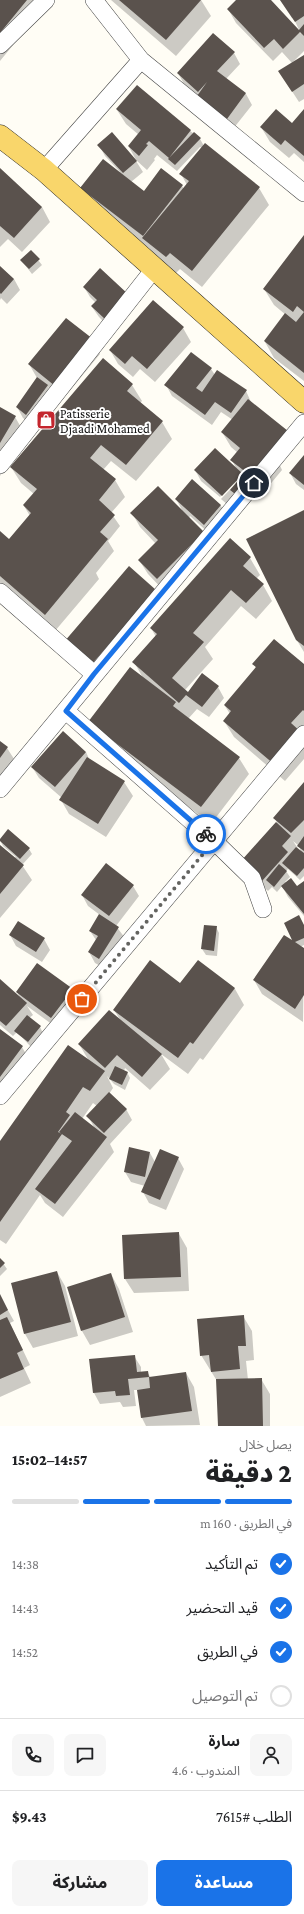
<!DOCTYPE html>
<html lang="ar">
<meta charset="utf-8">
<style>
body{margin:0;font-family:"Crimson Pro","Noto Sans Arabic",serif;background:#f6f6f6;color:#202124;direction:rtl;height:100vh;display:flex;flex-direction:column;font-size:15px;white-space:nowrap}
*{box-sizing:border-box;margin:0}
p{font-size:13px;color:#757577}
.icon{flex:none;width:22px;height:22px;fill:none;stroke:currentColor;stroke-width:2;stroke-linecap:round;stroke-linejoin:round}
.map{position:relative;height:1426px;overflow:hidden;direction:ltr}
.drawer{display:flex;flex-direction:column;background:#fff;flex:1}
.drawer>*{flex:none}
.pin{position:absolute;display:grid;place-items:center;width:34px;height:34px;color:#fff;margin:-17px;border:2px solid #fff;border-radius:50%;box-shadow:0 1px 4px #0007}
.courier{position:absolute;display:grid;place-items:center;width:40px;height:40px;margin:-20px;border:3px solid #1a73e8;border-radius:50%;background:#fff;color:#222;box-shadow:0 1px 5px #0007}
.overview em{font-style:normal;font-weight:800}
.overview div{display:flex;flex-direction:column-reverse}
.overview{display:flex;align-items:center;justify-content:space-between;height:68px;padding:0 12px}
h1{font-size:26px;font-weight:800;line-height:30px}
.bar{display:grid;grid-template-columns:repeat(4,1fr);gap:6px 4px;align-content:center;height:48px;padding:0 12px}
.bar i{height:5px;border-radius:3px;background:#e0e0e0}
.bar .selected{background:#1a73e8}
.bar p{grid-column:span 4}
.line{display:flex;align-items:center;gap:10px;padding:0 12px;border-top:1px solid #e0e0e0}
.line div{flex:1}
.round{display:grid;place-items:center;flex:none;width:42px;height:42px;border-radius:8px;background:#f6f6f6}
ol{padding:0 12px;list-style:none}
li{display:flex;align-items:center;gap:12px;height:44px}
li p{margin-inline-start:auto}
li .icon{padding:4px;border-radius:50%;background:#1a73e8;color:#fff;stroke-width:4}
li:last-child{color:#757577}
li i{width:22px;height:22px;border:2px solid #e0e0e0;border-radius:50%}
.button{display:flex;gap:8px;margin-top:auto;padding:8px 12px}
.button a{flex:1;height:46px;border-radius:8px;background:#1a73e8;color:#fff;font-size:16px;font-weight:800;line-height:46px;text-align:center}
.button a+a{background:#f6f6f6;color:#202124}
.map>svg:first-child{display:block}
.shadow{fill:#0003;fill-rule:evenodd}
.building{fill:#5a524d}
.lines{fill:none;stroke-linecap:round;stroke-linejoin:round}
.street-casing{stroke:#444;stroke-width:18}
.primary-casing{stroke:#222;stroke-width:23}
.street{stroke:#fff;stroke-width:17}
.primary{stroke:#f9d66b;stroke-width:22}
.done{stroke:#646461;stroke-width:4;stroke-dasharray:0 7.2}
.route{stroke:#1a73e8;stroke-width:5}
.labels{text-anchor:middle;stroke-width:4;stroke-linejoin:round;paint-order:stroke}
.poi-label{font-size:13px;fill:#111;stroke:#fff;text-anchor:start}
</style>
<div class="map">
<svg width="304" height="1426" viewBox="0 0 304 1426">
<rect width="100%" height="100%" fill="#fffdf5"/>
<path class="shadow" d="M0 0H50L0 61Z
M111 0H201L211 16 176 56Z
M238 0H269L301 34 293 17 292 18 280 0H304V51L292 63 282 52 273 61 236 23 228 9Z
M234 53 240 64 226 79 246 94 252 105 233 129 184 84 178 73Z
M304 56V99L299 102 286 82Z
M137 86 200 139 204 146 259 188 269 205 202 287 180 269 176 273 153 255 149 248 90 202 82 188 120 172 105 156 99 145 136 161 143 172 131 182 144 192 182 186 184 189 187 185 181 174 202 148 200 147 177 171 157 155 154 159 155 160 147 170 136 160 129 147 139 135 126 124 117 110Z
M304 110V162L294 153 289 158 270 142 261 127 292 124Z
M0 170 42 207 50 222 22 252 8 239 0 247Z
M304 237V381L274 358 265 342 286 315 274 305 264 289Z
M31 251 42 265 32 274 21 260Z
M0 267 14 279 20 290 7 304 1 298 0 300Z
M100 269 112 330 99 317 92 307 96 303 90 297 84 287Z
M183 328 191 342 155 382 140 369 133 377 118 364 110 350Z
M92 340 100 354 63 399 48 387 53 396 32 425 23 418 17 407 37 378 29 364Z
M191 353 211 369 215 375 246 391 282 470 263 493 248 481 229 506 221 499 242 477 240 475 220 497 201 481 195 470 236 468 232 460 238 453 231 447 222 432 233 420 221 412 212 425 172 396 166 385Z
M132 385 142 401 140 403 162 422 172 439 136 481 111 461 103 470 115 480 125 497 111 513 120 526 108 541 114 551 96 573 99 579 55 631 0 584V533L9 540 30 516 24 506 34 494 21 483 11 467Z
M0 408 15 417 25 434 0 476Z
M304 456V490L296 484 290 473Z
M192 481 221 506 227 517 211 535 190 516 189 518 204 533 166 593 148 574 139 560 156 544 140 527 132 513 182 510 176 499Z
M304 511V652L296 639Z
M230 540 250 558 260 575 256 579 263 585 272 601 256 619 241 606 205 647 213 659 185 690 188 693 218 687 224 698 209 717 197 709 188 719 239 758 249 774 211 824 99 738 143 678 134 662 156 637 151 628Z
M156 590 99 679 65 642Z
M254 664 304 666V759L285 781 234 737 224 721 230 714 225 706 256 669Z
M0 742 7 748 16 762 0 784Z
M86 752 90 761 124 782 133 796 106 837 69 814 61 800 62 798 39 778 32 767Z
M304 784V876L300 880 288 869 286 871 290 877 285 882 297 887 304 882V916L288 897 282 886 277 892 272 887 268 891 248 872 242 862 277 823 275 818ZM293 841 299 846 301 852 297 847Z
M0 840 29 849 32 854 22 865 32 880 0 918V846L14 858 16 857 3 846Z
M133 886 139 896 116 926 125 938 106 969 95 963 89 952 96 940 90 931 100 915 88 906 82 895Z
M285 924 304 926V945L300 947 304 949 303 1022 262 994 254 980 295 943Z
M216 927 219 933 217 956 206 955 202 949Z
M10 935 44 939 50 950 42 962 16 946Z
M198 961 235 989 244 1005 203 1060 200 1058 188 1074 161 1054 170 1069 150 1090 125 1068 124 1071 127 1072 130 1078 125 1090 114 1084 107 1076 113 1088 109 1094 126 1109 132 1120 110 1144 114 1152 63 1217 45 1203 40 1195 6 1244 0 1240V1143L89 1061 79 1044 121 1021 114 1010 180 984ZM93 1103 97 1106 88 1116 95 1129 82 1119Z
M0 980 20 998 17 992 72 990 78 1000 57 1028 27 1006 33 1015 29 1018 40 1027 43 1033 31 1047 17 1032 13 1036 0 1025Z
M0 1031 22 1047 30 1061 0 1102Z
M150 1153 155 1162 178 1158 184 1169 166 1210 149 1203 143 1192 145 1186 131 1182 125 1172Z
M179 1234 187 1248 189 1291 134 1293 125 1279Z
M0 1259 7 1269 0 1276Z
M57 1272 65 1286 78 1336 33 1348 25 1334 12 1284Z
M111 1274 119 1289 133 1332 90 1345 82 1331Z
M0 1296 14 1321 10 1323 30 1365 24 1368 31 1383 0 1397Z
M243 1316 252 1331 254 1360 246 1361 248 1380 261 1379 270 1394V1426H219L217 1381 201 1355Z
M134 1356 141 1367V1373L147 1372 151 1378 186 1373 194 1387 200 1425 146 1426 142 1418 138 1390H134L136 1406 123 1407 120 1402 100 1404 94 1393 90 1360Z"/>
<path class="building" d="M0 0H27L0 33Z
M119 0H201L166 40Z
M236 0H271L299 30 304 24V36L300 32 283 49 274 39 264 48 227 9Z
M280 0H304V16L295 22Z
M213 33 235 52 217 71 246 93 227 119 197 96 207 82 198 92 177 73Z
M304 55V84L292 92 278 71Z
M137 85 191 130 169 158 149 141 146 144 148 145 139 156 128 146 141 130 116 109Z
M276 109 292 123 304 109V156L285 140 281 145 260 127Z
M112 132 137 161 123 173 97 145Z
M194 132 201 138 175 165 168 159Z
M205 143 260 187 192 271 170 253 166 257 142 238 189 181 179 174Z
M103 159 144 191 161 168 183 185 143 236 80 188Z
M0 168 42 207 14 238 0 226Z
M304 235V312L297 306 293 312 263 289Z
M31 250 40 259 29 269 20 260Z
M0 266 14 279 1 294 0 293Z
M100 268 129 295 106 320 91 306 97 300 83 287Z
M153 300 184 327 147 369 132 356 125 364 109 350Z
M304 312V373L264 341 285 313 296 322Z
M66 318 93 339 55 386 28 364Z
M191 352 212 368 196 388 202 392 217 370 247 390 231 413 215 402 205 415 164 385Z
M103 358 133 384 127 391 163 421 126 465 101 445 90 458 116 479 99 500 115 515 100 532 108 539 45 615 0 576V531L9 539 31 513 23 505 37 489 10 467Z
M37 377 48 385 26 415 16 407Z
M248 399 288 431 255 479 230 460 240 448 221 432Z
M0 407 16 416 0 443Z
M215 448 243 474 222 496 194 470Z
M304 455V485L289 473Z
M242 476 250 483 239 497 230 490Z
M192 479 221 505 204 525 175 499Z
M158 486 204 532 157 579 138 560 158 540 130 513Z
M304 510V646L296 640 246 539Z
M230 538 251 557 243 566 264 584 246 603 231 590 193 633 204 642 172 678 188 692 202 673 219 686 202 707 186 695 179 703 132 662 157 634 150 628Z
M129 566 156 590 91 665 64 642Z
M274 639 304 664V711L303 710 291 723 302 733 275 765 223 721 231 711 224 705 256 667 252 664Z
M130 667 176 702 173 706 240 757 201 807 88 722Z
M63 731 86 752 55 787 31 767Z
M0 741 8 747 0 758Z
M87 757 125 781 98 824 59 800Z
M304 782V820L291 833 273 818Z
M276 822 291 836 282 846 288 852 262 881 241 861Z
M8 829 30 848 20 859 0 841V839Z
M304 836V851L297 846Z
M0 845 24 865 0 894Z
M296 847 304 853V868L297 876 282 863Z
M106 863 134 885 109 916 81 895Z
M279 864 287 871 274 887 266 880Z
M291 878 297 886 304 881V914L281 886Z
M99 914 119 927 99 959 88 952 98 936 89 931Z
M299 915 304 925V938L295 942 304 948V995L295 1009 253 980 284 935 292 940 284 923Z
M18 921 45 938 36 952 9 935Z
M204 925 217 926 214 951 201 949Z
M150 960 180 983 198 960 235 988 193 1044 190 1042 178 1058 113 1010Z
M37 963 73 989 51 1018 16 992Z
M0 979 27 1003 6 1026 0 1021Z
M109 1010 162 1054 142 1077 117 1055 105 1068 78 1044Z
M27 1015 41 1026 28 1042 14 1031Z
M0 1029 23 1046 0 1077Z
M68 1045 105 1071 90 1091 83 1087 66 1112 70 1115 58 1132 62 1134 0 1222V1141Z
M115 1066 128 1072 122 1085 109 1079Z
M109 1092 127 1109 104 1133 86 1116Z
M75 1112 107 1137 55 1204 35 1189 72 1141 59 1132Z
M129 1147 150 1152 145 1177 124 1172Z
M160 1149 179 1157 160 1200 141 1192Z
M179 1232 181 1277 124 1279 122 1235Z
M0 1258 5 1263 0 1268Z
M57 1271 71 1322 24 1334 11 1283Z
M111 1273 125 1317 81 1331 67 1287Z
M0 1294 8 1310 0 1315Z
M244 1315 246 1346H238L240 1369 211 1372 209 1355 200 1356 197 1319Z
M7 1317 23 1350 17 1353 24 1369 0 1379V1320Z
M135 1355 137 1372 148 1371 149 1377 128 1379 130 1395 116 1396 115 1391 93 1393 89 1359Z
M186 1372 192 1411 141 1418 137 1390 150 1388 149 1377Z
M262 1378 263 1426H218L216 1379Z"/>
<g class="lines">
<defs>
<path id="street" d="M94 0 141 60 304 193
M0 45 46 0
M44 170 141 60
M0 465 154 269
M0 592 94 674
M66 711 214 841 252 878 263 909
M0 789 304 423
M0 1096 304 734"/>
<path id="primary" d="M0 136 44 170 304 402"/>
</defs>
<use href="#street" class="street-casing"/>
<use href="#primary" class="primary-casing"/>
<use href="#street" class="street"/>
<use href="#primary" class="primary"/>
</g>
<g class="lines">
<path class="done" d="M82 999 214 841 206 834"/>
<path class="route" d="M206 834 66 711 94 674 254 483"/>
</g>
<defs>
<symbol id="shop-square" viewBox="-11 -11 22 22"><rect x="-9" y="-9" width="18" height="18" rx="4" fill="#c4262e" stroke="#fff"/><path d="M-5-2.5h2.3a2.7 3.5 0 0 1 5.4 0H5L5.5 6h-11ZM-1.5-2.5h3a1.5 2.3 0 0 0-3 0Z" fill="#fff"/></symbol>
</defs>
<g fill-rule="evenodd">
<use href="#shop-square" x="35" y="409" width="22" height="22"/>
</g>
<g class="labels">
<g class="poi-label">
<text x="60" y="418">Patisserie<tspan x="60" dy="15">Djaadi Mohamed</tspan></text>
</g>
</g>
</svg>
<div class="pin" style="left:82px;top:999px;background:#ea580c"><svg class="icon" aria-label="bag" viewBox="0 0 24 24"><path d="M5 8h14l-1 12H6zM9 8a3 3 0 0 1 6 0"/></svg></div>
<div class="pin" style="left:254px;top:483px;background:#1f2937"><svg class="icon" aria-label="home" viewBox="0 0 24 24"><path d="M3 11l9-7 9 7M6 9v11h12V9"/></svg></div>
<div class="courier" style="left:206px;top:834px"><svg class="icon" aria-label="bike" viewBox="0 0 24 24"><circle cx="6" cy="16" r="4"/><circle cx="18" cy="16" r="4"/><path d="M6 16l4-8h5l3 8M10 8l3 8H6M13 5h3"/></svg></div>
</div>
<section class="drawer">
<div class="overview"><div><h1>2 دقيقة</h1><p>يصل خلال</p></div><em>14:57–15:02</em></div>
<div class="bar"><i class="selected"></i><i class="selected"></i><i class="selected"></i><i></i><p>في الطريق · 160 m</p></div>
<ol>
<li><svg class="icon" aria-label="check" viewBox="0 0 24 24"><path d="M5 12l5 5 9-10"/></svg>تم التأكيد<p>14:38</p></li>
<li><svg class="icon" aria-label="check" viewBox="0 0 24 24"><path d="M5 12l5 5 9-10"/></svg>قيد التحضير<p>14:43</p></li>
<li><svg class="icon" aria-label="check" viewBox="0 0 24 24"><path d="M5 12l5 5 9-10"/></svg>في الطريق<p>14:52</p></li>
<li><i></i>تم التوصيل</li>
</ol>
<div class="line" style="height:72px"><a class="round"><svg class="icon" aria-label="person" viewBox="0 0 24 24"><circle cx="12" cy="8" r="4"/><path d="M4 21q1-7 8-7t8 7"/></svg></a><div><b>سارة</b><p>المندوب · 4.6</p></div><a class="round"><svg class="icon" aria-label="chat" viewBox="0 0 24 24"><path d="M4 5h16v11H9l-5 4z"/></svg></a><a class="round"><svg class="icon" aria-label="phone" viewBox="0 0 24 24"><path d="M5 4h4l2 5-3 2q2 4 5 5l2-3 5 2v4C11 20 4 13 5 4z"/></svg></a></div>
<div class="line" style="height:52px"><div>الطلب #7615</div><b>$9.43</b></div>
<div class="button"><a>مساعدة</a><a>مشاركة</a></div>
</section>
